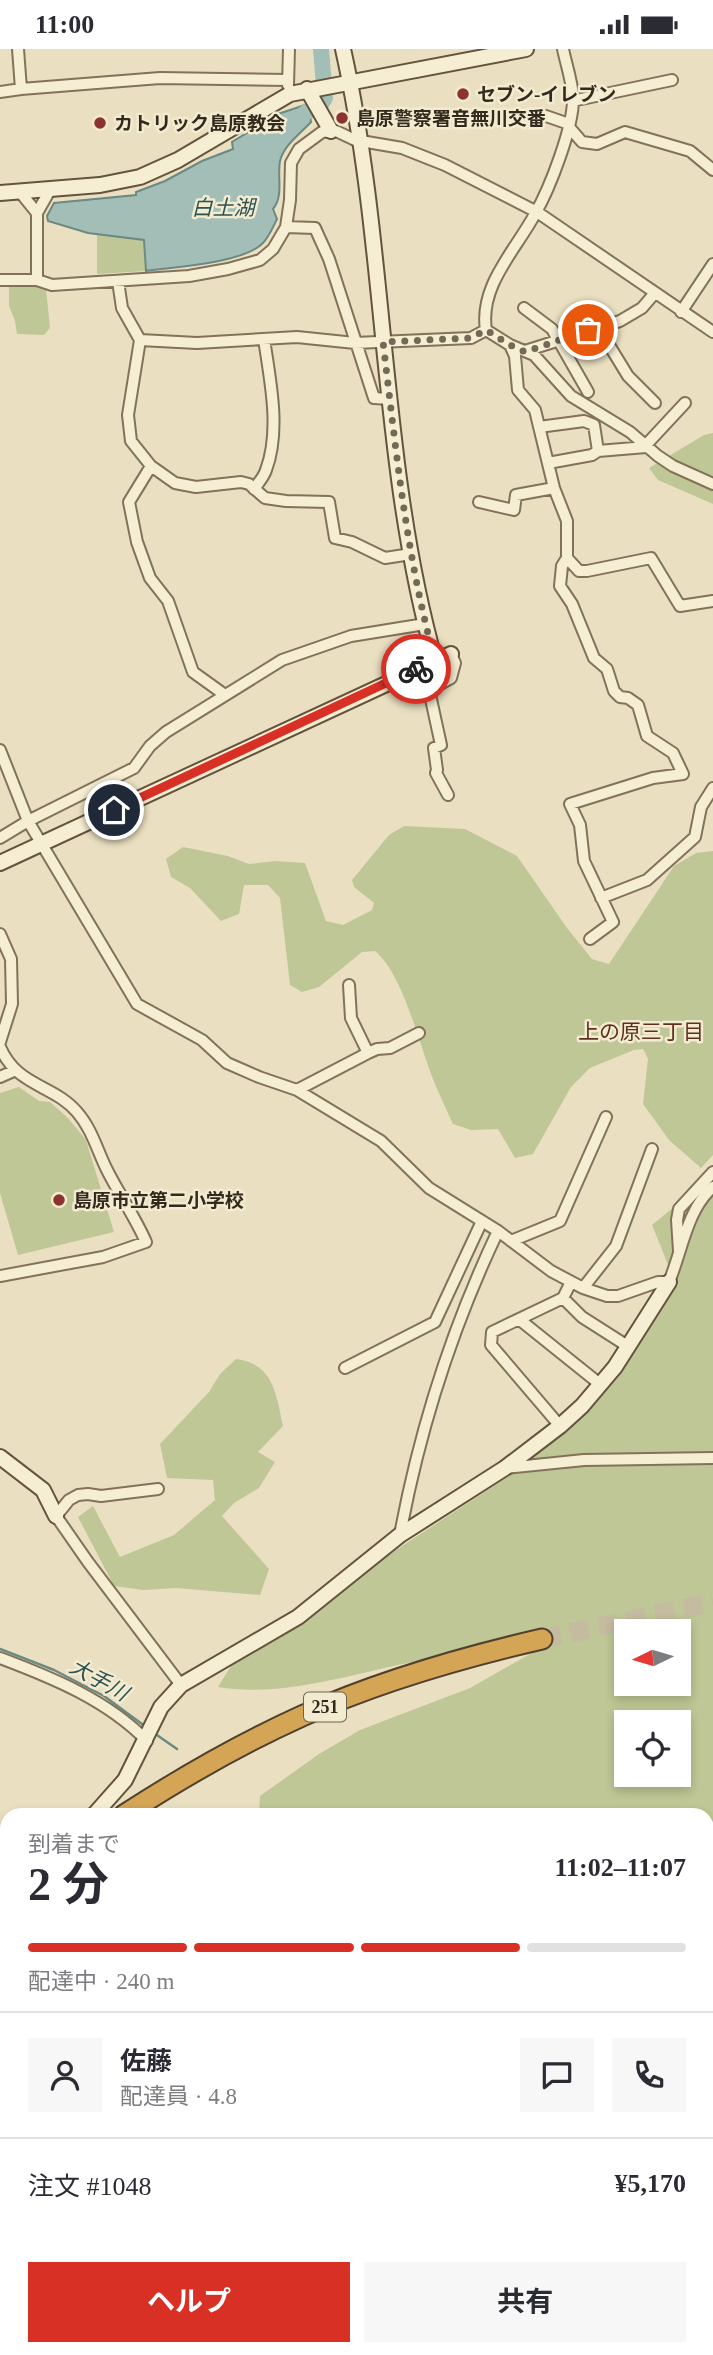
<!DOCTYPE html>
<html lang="ja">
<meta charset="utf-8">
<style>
body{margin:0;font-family:"Times New Roman","Noto Sans JP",serif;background:#f7f7f7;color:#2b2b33;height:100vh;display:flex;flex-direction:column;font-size:26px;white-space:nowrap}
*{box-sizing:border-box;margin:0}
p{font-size:23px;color:#7c7c81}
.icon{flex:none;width:38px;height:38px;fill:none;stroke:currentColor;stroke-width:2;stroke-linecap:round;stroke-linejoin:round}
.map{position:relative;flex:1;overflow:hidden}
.side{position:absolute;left:0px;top:1759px;width:714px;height:548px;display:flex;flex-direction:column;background:#fff;border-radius:21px 21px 0 0;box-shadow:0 4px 10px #0003}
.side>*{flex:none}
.needle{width:46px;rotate:265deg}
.fabs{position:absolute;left:614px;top:1570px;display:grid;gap:14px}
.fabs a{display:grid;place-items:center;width:77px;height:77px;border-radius:0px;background:#fff;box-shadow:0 4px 10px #0003;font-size:35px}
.pin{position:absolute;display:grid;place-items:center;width:60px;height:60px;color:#fff;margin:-30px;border:4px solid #fff;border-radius:50%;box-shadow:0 2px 7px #0007}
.courier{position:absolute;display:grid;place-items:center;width:70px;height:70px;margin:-35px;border:5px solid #d93025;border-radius:50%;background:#fff;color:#222;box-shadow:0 2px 9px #0007}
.headline em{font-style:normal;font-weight:700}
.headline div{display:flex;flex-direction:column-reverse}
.headline{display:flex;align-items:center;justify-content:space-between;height:119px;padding:0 28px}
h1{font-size:46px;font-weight:700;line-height:52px}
.bar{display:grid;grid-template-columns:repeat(4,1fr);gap:10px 7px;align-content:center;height:84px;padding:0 28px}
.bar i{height:9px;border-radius:5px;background:#e1e1e2}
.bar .on{background:#d93025}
.bar p{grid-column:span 4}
.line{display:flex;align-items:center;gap:18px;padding:0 28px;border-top:2px solid #e1e1e2}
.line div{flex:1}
.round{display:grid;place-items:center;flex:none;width:74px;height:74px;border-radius:0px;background:#f7f7f7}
.button{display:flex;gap:14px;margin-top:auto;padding:14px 28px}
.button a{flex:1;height:80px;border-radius:0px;background:#d93025;color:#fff;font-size:28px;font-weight:700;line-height:80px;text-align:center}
.button a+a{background:#f7f7f7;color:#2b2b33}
.status{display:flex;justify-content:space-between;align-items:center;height:49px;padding:0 35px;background:#fff;direction:ltr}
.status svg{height:19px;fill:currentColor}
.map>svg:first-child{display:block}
.green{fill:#bfc796;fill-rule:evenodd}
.water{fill:#a3bdb7;stroke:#6b8a84;stroke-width:2}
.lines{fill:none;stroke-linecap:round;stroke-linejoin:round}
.stream{stroke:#6b8a84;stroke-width:2.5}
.river{stroke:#a3bdb7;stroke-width:16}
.highway-tunnel{stroke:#c5bba0;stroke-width:19;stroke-dasharray:19 10;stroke-linecap:butt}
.street-casing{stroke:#82725a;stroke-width:14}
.secondary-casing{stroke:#64533d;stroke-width:18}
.highway-casing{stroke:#50402e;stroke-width:23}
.street{stroke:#f6eed3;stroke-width:10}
.secondary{stroke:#f6eed3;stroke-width:14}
.highway{stroke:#d5a556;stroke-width:19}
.done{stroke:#736956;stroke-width:7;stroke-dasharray:0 12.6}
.route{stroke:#d93025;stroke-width:9}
.poi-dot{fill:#8d332e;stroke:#f2ebd0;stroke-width:2.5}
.labels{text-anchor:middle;stroke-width:5;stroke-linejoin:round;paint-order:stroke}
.shield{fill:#f2ebd0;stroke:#6c6353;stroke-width:2}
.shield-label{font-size:18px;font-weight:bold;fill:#33291d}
.poi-label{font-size:19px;font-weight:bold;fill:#33291d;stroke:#f2ebd0;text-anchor:start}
.water-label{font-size:21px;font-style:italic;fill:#2d5252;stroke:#f2ebd0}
.neighbourhood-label{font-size:21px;fill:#5d3020;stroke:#f2ebd0}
</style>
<div class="status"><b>11:00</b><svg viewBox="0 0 49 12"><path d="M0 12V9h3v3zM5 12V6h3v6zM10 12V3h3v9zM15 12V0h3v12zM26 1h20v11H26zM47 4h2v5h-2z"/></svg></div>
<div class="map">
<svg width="713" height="2306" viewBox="0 0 713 2306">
<rect width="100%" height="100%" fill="#eae0c1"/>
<path class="green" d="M97 186 133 188 145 191 146 222 97 225Z
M30 235 46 239 50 279 44 286 17 285 15 272 9 257V236Z
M713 384V455L658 431 649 419 704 386Z
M404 777 465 780 517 807 567 879 592 910 609 915 674 817 696 804 713 802V1106L701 1119 669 1091 643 1055 648 1010 643 1000 634 1001 590 1019 571 1038 533 1105 515 1109 498 1080 471 1081 453 1075C446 1060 439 1045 433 1030 419 995 403 925 375 902L362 903 319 938 302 943 290 936 280 849 268 836H244L239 865 221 872 190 839 171 828 166 810 183 798 228 807 249 815 275 812 305 814 326 872 343 876 372 861 374 854 354 838 352 831 389 786Z
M19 1038 39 1052 50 1053 68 1069 86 1091 114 1183 18 1206 0 1144V1044Z
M713 1117V2306H0V1908L7 1903V2300H707V1766H259L260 1747 319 1705 360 1681 470 1639 551 1593C512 1598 473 1602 434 1609 366 1620 287 1650 218 1638L234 1612 367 1520 529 1414 523 1413C550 1392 579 1372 602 1346 631 1314 653 1270 675 1233L652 1176 675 1157ZM626 1582H679V1634H626ZM626 1673H679V1726H626Z
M236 1310C274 1315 276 1345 283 1377L258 1403 275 1413 259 1439 234 1454 222 1467 269 1520 260 1546 176 1539 143 1541 114 1537 78 1468 93 1457 120 1508 174 1486 215 1451 213 1431 167 1429 160 1395 209 1343 220 1325Z
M0 1784H7V1811L0 1813Z"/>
<path class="water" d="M305 56 310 67 311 73C300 85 284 96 280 112 277 128 284 147 273 160L277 170C273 178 269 188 263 194 244 214 175 218 146 222L144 191 88 184 48 172 47 167 54 154 136 146V143L165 132 202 112 233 100 232 93 278 65Z"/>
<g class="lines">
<path class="stream" d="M0 1600 54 1621 104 1647 146 1678
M154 1684 177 1700"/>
<path class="river" d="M305 64 321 55 325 49 321 0"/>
<path class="highway-tunnel" d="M542 1590 713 1553"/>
<defs>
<path id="street" d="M563 0C566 15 572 32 573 48 574 77 550 139 535 165 515 202 479 237 486 281L510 296 534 306 571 347 630 383 658 407 673 417 713 435
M288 36 289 0
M21 40 160 29 287 31
M0 43 21 40 18 0
M572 52 672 31
M546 67 569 75
M569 78 582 93 597 95 625 83 690 102 713 121
M20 143 37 164
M286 178 315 179 329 210 374 349 390 350
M0 231H37L52 236 189 227 228 220 260 211 273 200 286 178 290 151 291 114 299 100 322 83 336 82 355 91 402 99 445 116 537 163 713 283
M37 231V164L50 141
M118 232 122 259 140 291 128 366 131 392 151 417 175 434 196 438 241 433 249 435 265 449 286 452 329 453 335 489 352 493 385 509 411 505
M524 259 552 280 588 343
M681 263 713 215
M598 278 628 327 655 354
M140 291 197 294 297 288 355 294 471 289 486 281
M510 296 515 307 518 341 535 361 554 439 567 472V509L562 517 560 537 572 555 594 609 607 620 614 642 620 648 628 649 638 656 647 687 673 704 683 725 653 729 570 755 580 776 584 812 613 873 590 890
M525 302 620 272 642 259 654 245
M539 378 584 372 594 376 598 402
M645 397 685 354
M548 414 592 406 598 402 646 398
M151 417 129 453 137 493 150 529 168 552 193 623 225 646
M254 440C258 434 264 428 266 421 281 381 270 331 264 290
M479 453 514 461 516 446 554 439
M567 509 579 522H587L651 509 680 557 713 552
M0 701 28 772 137 955 202 991 227 1014 259 1028 297 1041 381 1092 429 1139 498 1182 551 1222 583 1239 607 1247H618L658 1233H669C682 1202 687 1160 713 1138
M448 746 436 724 437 721 434 699 441 696 429 641 451 629 455 614 451 605
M0 789 28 772 134 719 150 697 166 683 282 611 351 587 425 575
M601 849 647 831 695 788 701 758 713 739
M0 885 11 910 12 955 0 993
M349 936 351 969 368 1004
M0 998C17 1038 53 1035 77 1063 92 1080 97 1101 107 1121 119 1145 135 1168 146 1193L103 1208 0 1227
M0 1028 16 1021
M297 1041 368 1004 377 1000 390 999 419 984
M511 1192 560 1172 606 1068
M679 1202 677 1171 679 1160 713 1123
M583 1239 616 1197 652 1100
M563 1249 582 1268 629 1298
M520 1271 601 1336
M345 1319 435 1273 482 1172
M560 1377 491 1296 492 1283 563 1249 571 1233
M506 1419 584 1411 713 1409
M158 1440 101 1447 88 1445 78 1446 69 1451 56 1467 88 1513 181 1636
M400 1486C420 1378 451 1281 498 1182
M0 1609C53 1629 107 1651 147 1692"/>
<path id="secondary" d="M343 0C388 201 379 412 435 612
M307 40 331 82
M0 144 100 136 140 128 178 111 290 45 526 0
M0 814 451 605
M0 1408 43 1441 56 1467
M94 1766 125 1731 161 1658 181 1636 298 1568 400 1486 505 1419 560 1377 582 1357 615 1318 669 1233
M0 1839 7 1833"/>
<path id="highway" d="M124 1766C181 1729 240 1695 302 1667 379 1632 460 1609 542 1590
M0 1858 7 1852"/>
</defs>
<use href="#street" class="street-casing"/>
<use href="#secondary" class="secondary-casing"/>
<use href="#highway" class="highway-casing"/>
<use href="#street" class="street"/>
<use href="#secondary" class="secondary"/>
<use href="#highway" class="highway"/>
</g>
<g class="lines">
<path class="done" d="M416 620 435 611C406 507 396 400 383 293L471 289 486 281 510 296 525 303 588 281"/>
<path class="route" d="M114 761 416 620"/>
</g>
<g class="poi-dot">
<circle cx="463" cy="45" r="7"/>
<circle cx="342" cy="69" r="7"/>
<circle cx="100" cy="74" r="7"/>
<circle cx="59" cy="1151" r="7"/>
</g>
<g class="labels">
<rect class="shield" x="304" y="1643.5" width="42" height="29" rx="5"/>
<g class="shield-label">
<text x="325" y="1664">251</text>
</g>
<g class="poi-label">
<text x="477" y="52">セブン-イレブン</text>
<text x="356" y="76">島原警察署音無川交番</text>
<text x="114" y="81">カトリック島原教会</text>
<text x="73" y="1158">島原市立第二小学校</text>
</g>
<g class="water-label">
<text x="223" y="166">白土湖</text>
<text transform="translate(99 1631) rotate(29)" y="7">大手川</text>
</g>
<g class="neighbourhood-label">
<text x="641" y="990">上の原三丁目</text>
</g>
</g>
</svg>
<div class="fabs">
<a><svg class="needle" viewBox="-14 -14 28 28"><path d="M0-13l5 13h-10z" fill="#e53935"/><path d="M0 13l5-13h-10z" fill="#7c7c81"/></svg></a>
<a><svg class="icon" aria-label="locate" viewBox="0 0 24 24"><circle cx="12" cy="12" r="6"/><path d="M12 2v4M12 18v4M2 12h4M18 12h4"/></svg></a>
</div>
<div class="pin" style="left:588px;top:281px;background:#ea580c"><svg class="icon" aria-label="bag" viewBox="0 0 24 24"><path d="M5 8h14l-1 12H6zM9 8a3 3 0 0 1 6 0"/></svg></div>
<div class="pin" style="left:114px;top:761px;background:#1f2937"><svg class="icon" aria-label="home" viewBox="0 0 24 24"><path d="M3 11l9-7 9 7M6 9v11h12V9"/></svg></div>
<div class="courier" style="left:416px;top:620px"><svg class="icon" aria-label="bike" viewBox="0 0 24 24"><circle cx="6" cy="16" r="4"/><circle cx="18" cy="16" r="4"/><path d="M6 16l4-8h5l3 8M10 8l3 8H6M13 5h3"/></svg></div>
<section class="side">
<div class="headline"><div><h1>2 分</h1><p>到着まで</p></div><em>11:02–11:07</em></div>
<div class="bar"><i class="on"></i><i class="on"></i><i class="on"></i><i></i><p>配達中 · 240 m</p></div>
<div class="line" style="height:126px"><a class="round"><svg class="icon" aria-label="person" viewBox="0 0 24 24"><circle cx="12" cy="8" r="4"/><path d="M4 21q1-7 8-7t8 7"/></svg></a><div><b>佐藤</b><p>配達員 · 4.8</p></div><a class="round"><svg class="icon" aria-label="chat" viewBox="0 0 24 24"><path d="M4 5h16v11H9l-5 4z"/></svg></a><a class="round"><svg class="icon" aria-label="phone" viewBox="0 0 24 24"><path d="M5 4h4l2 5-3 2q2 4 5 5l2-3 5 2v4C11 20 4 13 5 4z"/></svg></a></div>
<div class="line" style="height:91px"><div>注文 #1048</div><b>¥5,170</b></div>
<div class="button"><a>ヘルプ</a><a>共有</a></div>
</section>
</div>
